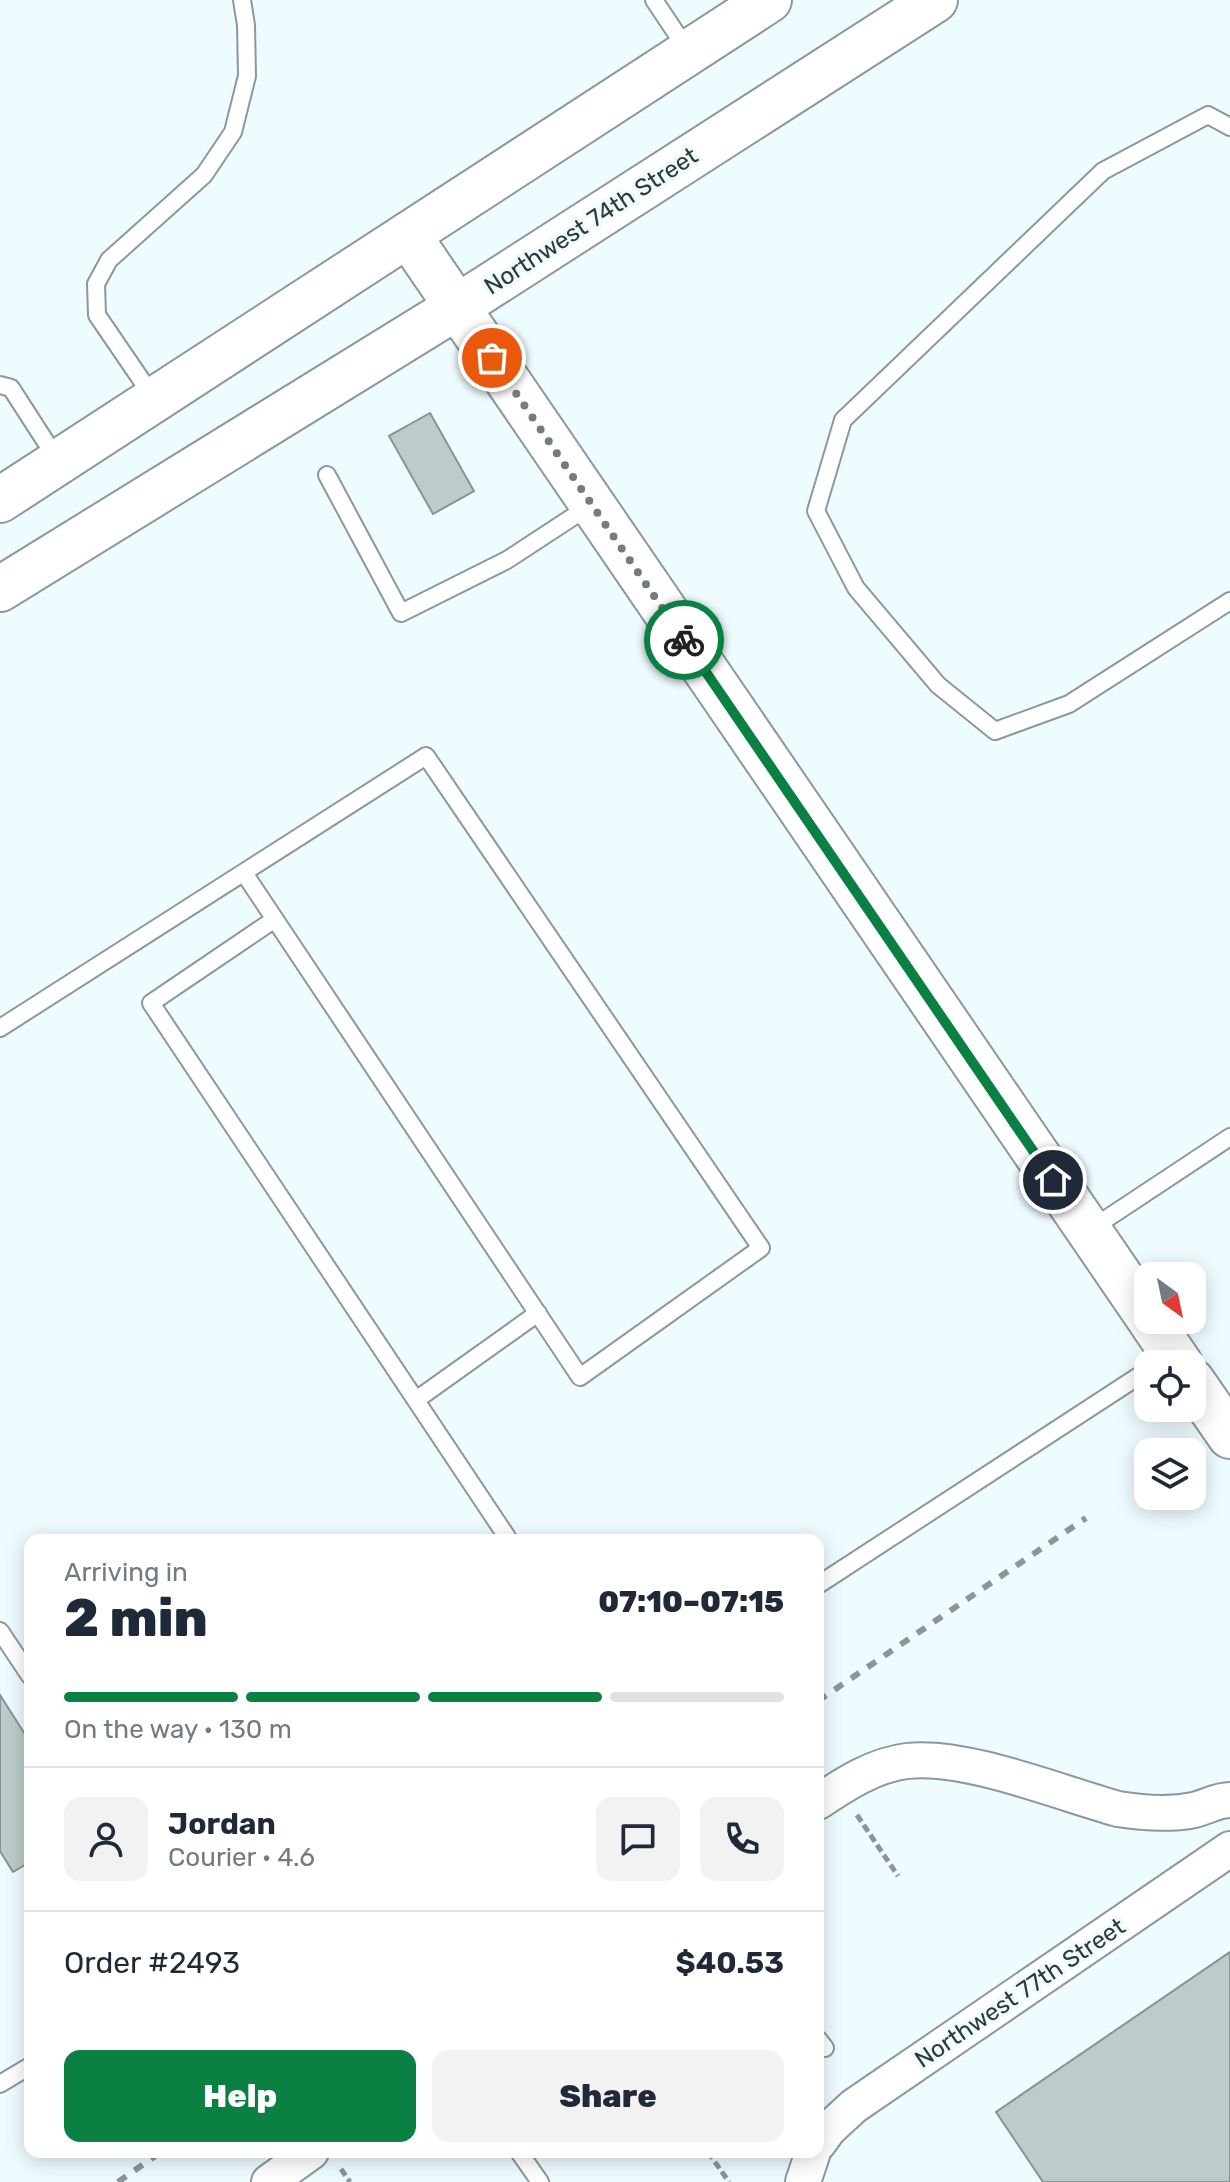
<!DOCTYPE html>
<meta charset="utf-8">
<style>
body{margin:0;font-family:Rubik,sans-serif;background:#f2f2f3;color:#1f2937;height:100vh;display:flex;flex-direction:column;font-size:30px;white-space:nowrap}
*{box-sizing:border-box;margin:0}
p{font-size:26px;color:#747a83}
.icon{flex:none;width:44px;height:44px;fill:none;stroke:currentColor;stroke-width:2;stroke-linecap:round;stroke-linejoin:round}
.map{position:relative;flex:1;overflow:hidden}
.side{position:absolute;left:24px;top:1534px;width:800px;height:624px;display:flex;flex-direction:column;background:#fff;border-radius:16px;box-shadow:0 4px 20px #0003}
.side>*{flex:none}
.needle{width:52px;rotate:147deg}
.buttons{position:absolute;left:1134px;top:1262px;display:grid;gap:16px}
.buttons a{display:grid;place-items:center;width:72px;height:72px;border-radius:16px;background:#fff;box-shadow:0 4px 20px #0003;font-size:40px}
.pin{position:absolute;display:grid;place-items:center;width:68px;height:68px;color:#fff;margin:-34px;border:4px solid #fff;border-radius:50%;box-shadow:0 2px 8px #0007}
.courier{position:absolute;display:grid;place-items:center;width:80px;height:80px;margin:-40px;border:6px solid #0b8043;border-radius:50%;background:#fff;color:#222;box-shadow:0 2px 10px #0007}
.overview em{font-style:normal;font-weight:800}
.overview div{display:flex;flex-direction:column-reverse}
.overview{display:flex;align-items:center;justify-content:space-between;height:136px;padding:0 40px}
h1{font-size:52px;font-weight:800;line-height:60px}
.bar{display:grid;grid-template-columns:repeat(4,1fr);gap:12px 8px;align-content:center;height:96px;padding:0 40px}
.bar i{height:10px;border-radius:6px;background:#e0e1e3}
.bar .on{background:#0b8043}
.bar p{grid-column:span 4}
.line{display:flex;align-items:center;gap:20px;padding:0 40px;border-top:2px solid #e0e1e3}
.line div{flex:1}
.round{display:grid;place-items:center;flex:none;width:84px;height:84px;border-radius:16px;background:#f2f2f3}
.cta{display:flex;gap:16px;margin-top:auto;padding:16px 40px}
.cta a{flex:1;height:92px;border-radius:16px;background:#0b8043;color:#fff;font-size:32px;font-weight:800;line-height:92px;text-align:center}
.cta a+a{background:#f2f2f3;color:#1f2937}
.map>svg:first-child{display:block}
.building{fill:#bbcccb;stroke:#859594;stroke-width:2}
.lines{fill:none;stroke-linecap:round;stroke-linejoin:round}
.service-casing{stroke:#8a999d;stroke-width:20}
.minor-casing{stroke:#8a999d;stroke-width:38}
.secondary-casing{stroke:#8a999d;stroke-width:48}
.primary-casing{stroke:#8a999d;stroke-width:48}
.path{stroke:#8b9497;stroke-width:5;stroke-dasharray:8 4;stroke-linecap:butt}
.service{stroke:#fff;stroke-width:16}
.minor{stroke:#fff;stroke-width:34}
.secondary{stroke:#fff;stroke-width:44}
.primary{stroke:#fff;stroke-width:44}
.rail{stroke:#8c9598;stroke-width:6;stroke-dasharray:10 10;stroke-linecap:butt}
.done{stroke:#747c7f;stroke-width:8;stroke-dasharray:0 14.4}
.route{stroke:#0b8043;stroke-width:10}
.labels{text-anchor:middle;stroke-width:7;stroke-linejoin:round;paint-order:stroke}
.street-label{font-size:24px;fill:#32383a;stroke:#eefbff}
</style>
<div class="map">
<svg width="1230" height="2182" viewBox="0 0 1230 2182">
<rect width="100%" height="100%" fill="#eefbff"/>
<path class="building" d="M430 413 474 491 433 514 389 436Z
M0 1695 30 1742V1862L13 1872 0 1851Z
M1230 1952V2182H1043L996 2112Z"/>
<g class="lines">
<defs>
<path id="service" d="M654 0 688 51
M1230 127 1208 115 1103 171 843 420 816 511 856 588 938 685 995 731 1069 704 1230 601
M0 385 11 388 58 461
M153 397 97 315 96 284 109 260 204 175 233 132 247 76 246 25 242 0
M327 475 401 613 507 560 591 505
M275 919 151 1003 509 1540
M0 1028 426 756 761 1248 580 1377 244 873
M1091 1229 1230 1137
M416 1400 538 1313
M818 1585 1148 1370
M0 1631 30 1676
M818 2039 825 2048
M0 2084 30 2066
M519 2152 540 2182"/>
<path id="minor" d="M818 1802C845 1784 874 1765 907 1761 965 1754 1060 1793 1118 1809 1143 1813 1169 1815 1194 1810 1207 1807 1217 1800 1230 1800
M818 2144 829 2129 854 2106 1230 1849
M269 2182 311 2152
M803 2182 813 2152"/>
<path id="secondary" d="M408 235 1148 1317
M1150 1320 1180 1364
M1192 1381 1230 1436"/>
<path id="primary" d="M0 500 769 0
M0 589 457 307 935 0"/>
</defs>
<use href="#service" class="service-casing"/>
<use href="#minor" class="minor-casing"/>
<use href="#secondary" class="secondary-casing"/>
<use href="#primary" class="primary-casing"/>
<path class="path" d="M857 1815 898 1876
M708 2152 729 2182
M341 2169 350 2182"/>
<use href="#service" class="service"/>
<use href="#minor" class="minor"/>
<use href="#secondary" class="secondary"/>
<use href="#primary" class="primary"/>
<path class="rail" d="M818 1701 1086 1518
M118 2182 161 2152"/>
</g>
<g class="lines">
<path class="done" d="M492 358 684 640"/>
<path class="route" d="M684 640 1053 1180"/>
</g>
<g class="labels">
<g class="street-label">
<text transform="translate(591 221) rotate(-33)" y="8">Northwest 74th Street</text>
<text transform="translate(1020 1993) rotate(-34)" y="8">Northwest 77th Street</text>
</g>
</g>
</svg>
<div class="buttons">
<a><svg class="needle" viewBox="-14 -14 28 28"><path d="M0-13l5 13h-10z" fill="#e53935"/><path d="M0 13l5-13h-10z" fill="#747a83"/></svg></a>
<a><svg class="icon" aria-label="locate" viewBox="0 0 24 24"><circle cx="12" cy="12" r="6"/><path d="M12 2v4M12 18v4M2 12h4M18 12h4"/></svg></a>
<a><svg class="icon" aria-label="layers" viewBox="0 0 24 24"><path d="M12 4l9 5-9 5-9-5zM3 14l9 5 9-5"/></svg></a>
</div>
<div class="pin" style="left:492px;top:358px;background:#ea580c"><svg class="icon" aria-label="bag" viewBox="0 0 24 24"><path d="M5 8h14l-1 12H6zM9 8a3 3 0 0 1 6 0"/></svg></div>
<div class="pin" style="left:1053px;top:1180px;background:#1f2937"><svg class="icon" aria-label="home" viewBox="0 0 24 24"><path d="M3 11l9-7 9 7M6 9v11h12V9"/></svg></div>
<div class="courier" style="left:684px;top:640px"><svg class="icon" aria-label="bike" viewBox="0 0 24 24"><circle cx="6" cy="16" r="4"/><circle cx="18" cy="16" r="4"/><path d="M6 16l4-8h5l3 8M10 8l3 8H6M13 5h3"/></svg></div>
<section class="side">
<div class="overview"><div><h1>2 min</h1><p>Arriving in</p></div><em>07:10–07:15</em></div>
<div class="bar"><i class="on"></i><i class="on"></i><i class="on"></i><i></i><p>On the way · 130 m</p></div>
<div class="line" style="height:144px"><a class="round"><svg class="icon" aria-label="person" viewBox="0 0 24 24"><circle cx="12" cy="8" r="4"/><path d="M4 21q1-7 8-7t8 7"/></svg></a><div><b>Jordan</b><p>Courier · 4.6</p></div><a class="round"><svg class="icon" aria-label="chat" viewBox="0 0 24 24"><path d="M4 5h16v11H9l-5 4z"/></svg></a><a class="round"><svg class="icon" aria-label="phone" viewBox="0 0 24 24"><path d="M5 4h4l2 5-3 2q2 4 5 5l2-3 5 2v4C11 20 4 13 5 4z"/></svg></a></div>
<div class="line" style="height:104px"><div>Order #2493</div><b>$40.53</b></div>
<div class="cta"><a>Help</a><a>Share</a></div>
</section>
</div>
